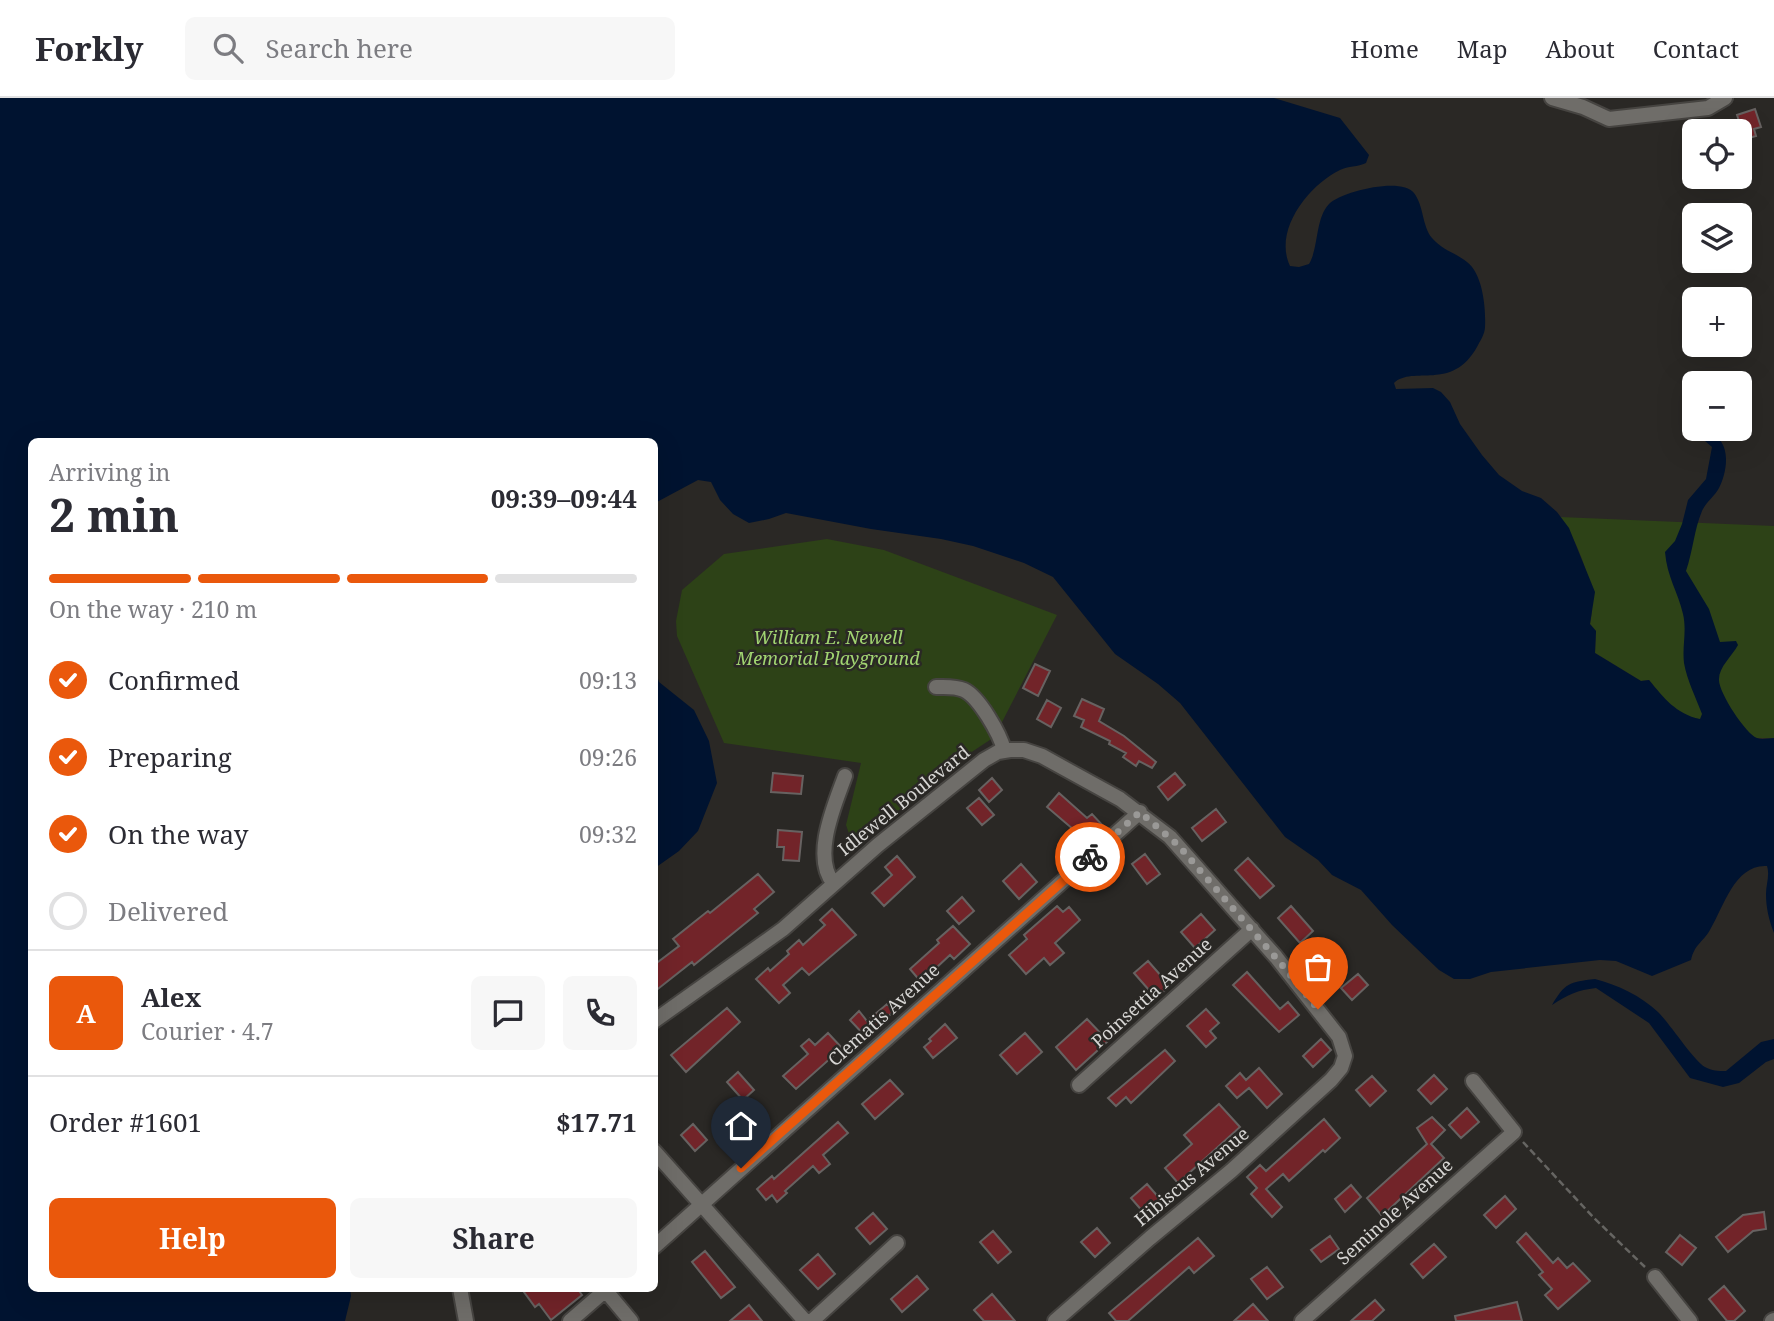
<!DOCTYPE html>
<meta charset="utf-8">
<style>
body{margin:0;font-family:"Noto Serif",serif;background:#f7f7f7;color:#2b2b33;height:100vh;display:flex;flex-direction:column;font-size:26px;white-space:nowrap}
*{box-sizing:border-box;margin:0}
p{font-size:23px;color:#7c7c81}
.icon{flex:none;width:38px;height:38px;fill:none;stroke:currentColor;stroke-width:2;stroke-linecap:round;stroke-linejoin:round}
.map{position:relative;flex:1;overflow:hidden}
.drawer{position:absolute;left:28px;top:340px;width:630px;height:854px;display:flex;flex-direction:column;background:#fff;border-radius:10px;box-shadow:0 7px 28px #0002}
.drawer>*{flex:none}
.tools{position:absolute;left:1682px;top:21px;display:grid;gap:14px}
.tools a{display:grid;place-items:center;width:70px;height:70px;border-radius:10px;background:#fff;box-shadow:0 7px 28px #0002;font-size:35px}
.pin{position:absolute;display:grid;place-items:center;width:60px;height:60px;color:#fff;margin:-72px -30px;border-radius:50% 50% 50% 0;rotate:-45deg;box-shadow:0 0 7px #0007}
.pin .icon{rotate:45deg}
.courier{position:absolute;display:grid;place-items:center;width:70px;height:70px;margin:-35px;border:5px solid #ea580c;border-radius:50%;background:#fff;color:#222;box-shadow:0 2px 9px #0007}
.headline em{font-style:normal;font-weight:700}
.headline div{display:flex;flex-direction:column-reverse}
.headline{display:flex;align-items:center;justify-content:space-between;height:119px;padding:0 21px}
h1{font-size:46px;font-weight:700;line-height:52px}
.bar{display:grid;grid-template-columns:repeat(4,1fr);gap:10px 7px;align-content:center;height:84px;padding:0 21px}
.bar i{height:9px;border-radius:5px;background:#e1e1e2}
.bar .active{background:#ea580c}
.bar p{grid-column:span 4}
.line{display:flex;align-items:center;gap:18px;padding:0 21px;border-top:2px solid #e1e1e2}
.line div{flex:1}
.round{display:grid;place-items:center;flex:none;width:74px;height:74px;border-radius:10px;background:#f7f7f7}
ol{padding:0 21px;list-style:none}
li{display:flex;align-items:center;gap:21px;height:77px}
li p{margin-inline-start:auto}
li .icon{padding:7px;border-radius:50%;background:#ea580c;color:#fff;stroke-width:4}
li:last-child{color:#7c7c81}
li i{width:38px;height:38px;border:4px solid #e1e1e2;border-radius:50%}
.cta{display:flex;gap:14px;margin-top:auto;padding:14px 21px}
.cta a{flex:1;height:80px;border-radius:10px;background:#ea580c;color:#fff;font-size:28px;font-weight:700;line-height:80px;text-align:center}
.cta a+a{background:#f7f7f7;color:#2b2b33}
header{display:flex;align-items:center;gap:42px;box-sizing:border-box;height:98px;padding:0 35px;background:#fff;border-bottom:2px solid #e1e1e2}
header strong{font-size:33px}
nav{display:flex;gap:38px;margin-inline-start:auto;font-size:24px}
.search{width:490px;height:63px;background:#f7f7f7;display:flex;align-items:center;gap:18px;box-sizing:border-box;padding:0 24px;border-radius:10px;color:#7c7c81;font-size:26px}
.map>svg:first-child{display:block}
.green{fill:#2d4217}
.water{fill:#001330}
.building{fill:#722429;stroke:#676261;stroke-width:2}
.lines{fill:none;stroke-linecap:round;stroke-linejoin:round}
.minor-casing{stroke:#464441;stroke-width:18}
.path{stroke:#666562;stroke-width:2.5;stroke-dasharray:7 3.5;stroke-linecap:butt}
.minor{stroke:#6f6d69;stroke-width:14}
.done{stroke:#9a9997;stroke-width:7;stroke-dasharray:0 12.6}
.route{stroke:#ea580c;stroke-width:9}
.labels{text-anchor:middle;stroke-width:5;stroke-linejoin:round;paint-order:stroke}
.park-label{font-size:18px;font-style:italic;fill:#a1d471;stroke:#2a2825}
.street-label{font-size:18px;fill:#d7d6d4;stroke:#2a2825}
</style>
<header>
<strong>Forkly</strong>
<div class="search"><svg class="icon" aria-label="search" viewBox="0 0 24 24"><circle cx="10" cy="10" r="6"/><path d="M15 15l6 6"/></svg>Search here</div>
<nav><a>Home</a><a>Map</a><a>About</a><a>Contact</a></nav>
</header>
<div class="map">
<svg width="1774" height="1223" viewBox="0 0 1774 1223">
<rect width="100%" height="100%" fill="#2a2825"/>
<path class="green" d="M1560 419 1774 428V640H1756L1747 634 1686 618 1667 605 1649 582 1641 583 1595 555 1596 533 1590 526C1598 494 1579 445 1560 419Z
M827 441 884 452 1057 517 1001 626 1005 632 955 665 854 750 846 727 861 665 724 645 677 538 676 523 682 492 724 456Z"/>
<path class="water" d="M0 0H1274L1340 20 1369 57 1366 65C1358 69 1348 68 1340 72 1309 87 1273 132 1290 168L1299 169 1309 166C1319 149 1315 121 1329 106 1343 93 1402 79 1414 95 1424 108 1422 128 1432 140 1442 152 1456 155 1467 164 1483 176 1486 211 1485 229 1485 236 1480 243 1477 249 1452 294 1413 267 1394 285L1396 291 1433 290 1441 294 1450 304 1460 326 1482 357 1499 377 1522 393 1541 400 1557 414 1569 430 1595 494 1590 526 1596 533 1595 555 1641 583 1649 582C1664 600 1676 616 1700 621L1702 616C1696 600 1687 582 1684 565 1682 548 1687 533 1683 516 1678 494 1667 479 1665 454L1675 443 1682 426 1688 402 1706 381 1712 349 1705 343 1720 342C1730 355 1726 376 1719 390 1715 398 1706 404 1702 413 1694 432 1693 453 1686 473L1709 511 1720 544 1736 543 1738 547C1732 558 1719 569 1719 581 1718 594 1746 636 1757 640 1762 642 1769 640 1774 640V835C1769 822 1766 810 1766 796 1766 786 1770 778 1767 768 1735 766 1724 808 1711 830 1704 844 1695 845 1691 862L1652 878 1616 863 1600 862 1491 874 1470 881H1454L1439 872 1392 827 1361 792 1332 777 1318 762 1285 739 1180 605 1158 586 1115 556 1053 479 1024 465 973 448 941 441 871 431 786 415 769 421 749 425 733 416 720 402 711 384 698 382 655 405 654 343H32V1190H350L351 1198 345 1223H0Z
M654 568 659 584 694 612 709 643 717 685 698 733 679 753 655 770Z
M1595 881C1618 887 1641 898 1658 914 1671 927 1694 963 1705 969 1712 973 1718 973 1726 973L1761 944 1774 941V961L1766 964 1739 985 1723 989 1690 980 1649 925 1596 890C1578 892 1567 897 1552 907 1565 885 1569 884 1595 881Z"/>
<path class="building" d="M1755 11 1761 29 1754 31 1756 38 1745 41 1737 17Z
M1035 566 1050 573 1038 598 1023 590Z
M1082 601 1104 611 1099 623 1124 638 1156 664 1152 670 1139 663 1136 668 1123 659 1126 655 1109 646 1110 643 1081 629 1084 622 1074 618Z
M1047 602 1061 610 1051 629 1037 621Z
M773 675 803 678 801 696 771 694Z
M1175 675 1185 687 1168 702 1158 689Z
M992 680 1002 692 989 704 979 692Z
M1059 695 1087 720 1092 716 1104 729 1079 751 1067 738 1074 732 1047 709Z
M979 700 994 717 982 727 967 710Z
M1216 711 1226 724 1202 743 1192 730Z
M778 732 802 734 799 763 783 762 784 749H777Z
M1145 756 1160 776 1147 786 1132 766Z
M897 758 915 779 884 808 872 795 892 777 885 769Z
M1248 760 1274 788 1260 800 1235 772Z
M1021 766 1037 784 1019 801 1003 783Z
M758 776 774 794 754 811 758 815 694 867 692 864 654 894V867L679 848 673 841 708 813 710 815Z
M962 799 974 813 959 826 947 813Z
M1057 808 1063 814 1069 809 1080 822 1055 845 1064 855 1050 867 1044 860 1026 876 1009 857 1027 841 1024 837Z
M1291 808 1313 833 1300 845 1278 820Z
M832 811 856 837 809 877 802 870 783 887 790 895 779 905 756 881 768 870 770 873 789 856 787 853 799 842 803 847 825 827 820 822Z
M1201 816 1215 832 1195 850 1181 834Z
M953 828 970 846 954 861 950 857 921 884 910 871 939 845 937 842Z
M1148 863 1170 888 1156 900 1134 875Z
M1247 874 1280 911 1288 904 1299 917 1279 934 1233 887Z
M1358 876 1368 887 1352 902 1341 890Z
M887 906 894 913 866 939 850 922 859 913 867 923Z
M727 910 740 924 686 974 671 957Z
M1206 911 1219 925 1210 933 1216 940 1206 949 1187 928Z
M1087 921 1108 943 1076 972 1056 949Z
M945 926 957 940 933 960 924 949 931 943 929 941Z
M828 935 842 950 796 991 783 978 808 956 801 948 809 941 815 947Z
M1025 935 1042 954 1017 976 1000 957Z
M1321 941 1331 952 1313 969 1303 958Z
M1165 952 1175 963 1131 1005 1126 999 1116 1008 1108 1000Z
M1259 970 1282 996 1267 1010 1249 990 1237 1000 1226 988 1240 975 1246 982Z
M738 974 754 992 743 1002 727 984Z
M1434 977 1447 991 1431 1006 1418 992Z
M1372 978 1386 993 1370 1008 1356 992Z
M890 982 903 996 875 1021 862 1006Z
M1219 1006 1240 1029 1178 1085 1165 1070 1192 1046 1184 1037Z
M1467 1010 1479 1024 1461 1040 1449 1027Z
M1432 1019 1445 1032 1431 1046 1444 1060 1382 1118 1367 1100 1427 1046 1417 1030Z
M1324 1021 1340 1040 1325 1054 1323 1052 1289 1083 1283 1076 1266 1091 1282 1109 1272 1119 1251 1096 1257 1090 1247 1079 1260 1067 1266 1073Z
M838 1024 848 1035 823 1057 830 1066 819 1075 813 1068 785 1093 787 1095 777 1104 772 1097 766 1102 757 1091 772 1078 774 1081Z
M693 1026 707 1042 695 1053 681 1037Z
M1147 1086 1160 1101 1144 1115 1131 1100Z
M1351 1087 1361 1099 1345 1114 1335 1101Z
M1505 1098 1516 1111 1496 1130 1484 1117Z
M1764 1114 1766 1131 1753 1133 1728 1154 1716 1139 1743 1117Z
M873 1115 887 1131 870 1146 856 1130Z
M1097 1130 1110 1145 1095 1159 1081 1144Z
M993 1133 1011 1154 998 1165 980 1144Z
M1526 1135 1553 1165 1558 1160 1567 1170 1573 1165 1590 1183 1558 1211 1545 1197 1552 1191 1539 1177 1543 1174 1517 1144Z
M1680 1137 1696 1150 1682 1167 1666 1154Z
M1330 1138 1339 1151 1321 1164 1311 1152Z
M1198 1140 1214 1158 1194 1175 1189 1169 1128 1223H1116L1109 1215Z
M1434 1146 1446 1159 1423 1180 1411 1166Z
M705 1153 735 1189 721 1200 692 1164Z
M818 1156 835 1176 818 1191 800 1172Z
M1267 1169 1283 1189 1267 1201 1251 1181Z
M917 1178 928 1191 902 1214 891 1201Z
M1724 1188 1745 1213 1734 1223H1727L1709 1201Z
M521 1190H577L582 1197 551 1222 539 1206 535 1209Z
M992 1196 1015 1223H984L974 1212Z
M1375 1202 1384 1212 1372 1223H1351Z
M1517 1204 1522 1223H1456L1455 1218Z
M1253 1206 1268 1223H1234Z
M749 1207 762 1223H730Z"/>
<g class="lines">
<defs>
<path id="minor" d="M1552 0 1583 9 1609 21 1708 10 1725 0
M936 589C945 589 955 588 964 592 979 599 1000 636 1004 652
M834 786C811 759 835 706 845 678
M654 923 783 831 878 747 984 662 998 654 1010 652H1024L1042 658 1120 701 1170 739 1276 859 1339 939 1345 958 1341 970 1331 982 1231 1073 1150 1140 1055 1223
M1079 987 1252 831
M654 1053 805 1223
M654 1149 1140 714
M1655 1179 1690 1223
M460 1190 466 1223
M606 1193 631 1223
M570 1223 608 1190
M812 1223 897 1145
M1302 1223 1514 1034 1473 983
M1772 1223 1774 1222"/>
</defs>
<use href="#minor" class="minor-casing"/>
<path class="path" d="M1523 1044 1594 1120 1645 1169"/>
<use href="#minor" class="minor"/>
</g>
<g class="lines">
<path class="done" d="M1090 759 1140 714 1178 747 1283 868 1318 911"/>
<path class="route" d="M741 1070 1090 759"/>
</g>
<g class="labels">
<g class="park-label">
<text x="828" y="546">William E. Newell<tspan x="828" dy="21">Memorial Playground</tspan></text>
</g>
<g class="street-label">
<text transform="translate(904 703) rotate(-39)" y="6">Idlewell Boulevard</text>
<text transform="translate(1152 895) rotate(-42)" y="6">Poinsettia Avenue</text>
<text transform="translate(884 917) rotate(-42)" y="6">Clematis Avenue</text>
<text transform="translate(1192 1079) rotate(-40)" y="6">Hibiscus Avenue</text>
<text transform="translate(1395 1114) rotate(-42)" y="6">Seminole Avenue</text>
</g>
</g>
</svg>
<div class="tools">
<a><svg class="icon" aria-label="locate" viewBox="0 0 24 24"><circle cx="12" cy="12" r="6"/><path d="M12 2v4M12 18v4M2 12h4M18 12h4"/></svg></a>
<a><svg class="icon" aria-label="layers" viewBox="0 0 24 24"><path d="M12 4l9 5-9 5-9-5zM3 14l9 5 9-5"/></svg></a>
<a>+</a>
<a>−</a>
</div>
<div class="pin" style="left:1318px;top:911px;background:#ea580c"><svg class="icon" aria-label="bag" viewBox="0 0 24 24"><path d="M5 8h14l-1 12H6zM9 8a3 3 0 0 1 6 0"/></svg></div>
<div class="pin" style="left:741px;top:1070px;background:#1f2937"><svg class="icon" aria-label="home" viewBox="0 0 24 24"><path d="M3 11l9-7 9 7M6 9v11h12V9"/></svg></div>
<div class="courier" style="left:1090px;top:759px"><svg class="icon" aria-label="bike" viewBox="0 0 24 24"><circle cx="6" cy="16" r="4"/><circle cx="18" cy="16" r="4"/><path d="M6 16l4-8h5l3 8M10 8l3 8H6M13 5h3"/></svg></div>
<section class="drawer">
<div class="headline"><div><h1>2 min</h1><p>Arriving in</p></div><em>09:39–09:44</em></div>
<div class="bar"><i class="active"></i><i class="active"></i><i class="active"></i><i></i><p>On the way · 210 m</p></div>
<ol>
<li><svg class="icon" aria-label="check" viewBox="0 0 24 24"><path d="M5 12l5 5 9-10"/></svg>Confirmed<p>09:13</p></li>
<li><svg class="icon" aria-label="check" viewBox="0 0 24 24"><path d="M5 12l5 5 9-10"/></svg>Preparing<p>09:26</p></li>
<li><svg class="icon" aria-label="check" viewBox="0 0 24 24"><path d="M5 12l5 5 9-10"/></svg>On the way<p>09:32</p></li>
<li><i></i>Delivered</li>
</ol>
<div class="line" style="height:126px"><b class="round" style="background:#ea580c;color:#fff">A</b><div><b>Alex</b><p>Courier · 4.7</p></div><a class="round"><svg class="icon" aria-label="chat" viewBox="0 0 24 24"><path d="M4 5h16v11H9l-5 4z"/></svg></a><a class="round"><svg class="icon" aria-label="phone" viewBox="0 0 24 24"><path d="M5 4h4l2 5-3 2q2 4 5 5l2-3 5 2v4C11 20 4 13 5 4z"/></svg></a></div>
<div class="line" style="height:91px"><div>Order #1601</div><b>$17.71</b></div>
<div class="cta"><a>Help</a><a>Share</a></div>
</section>
</div>
